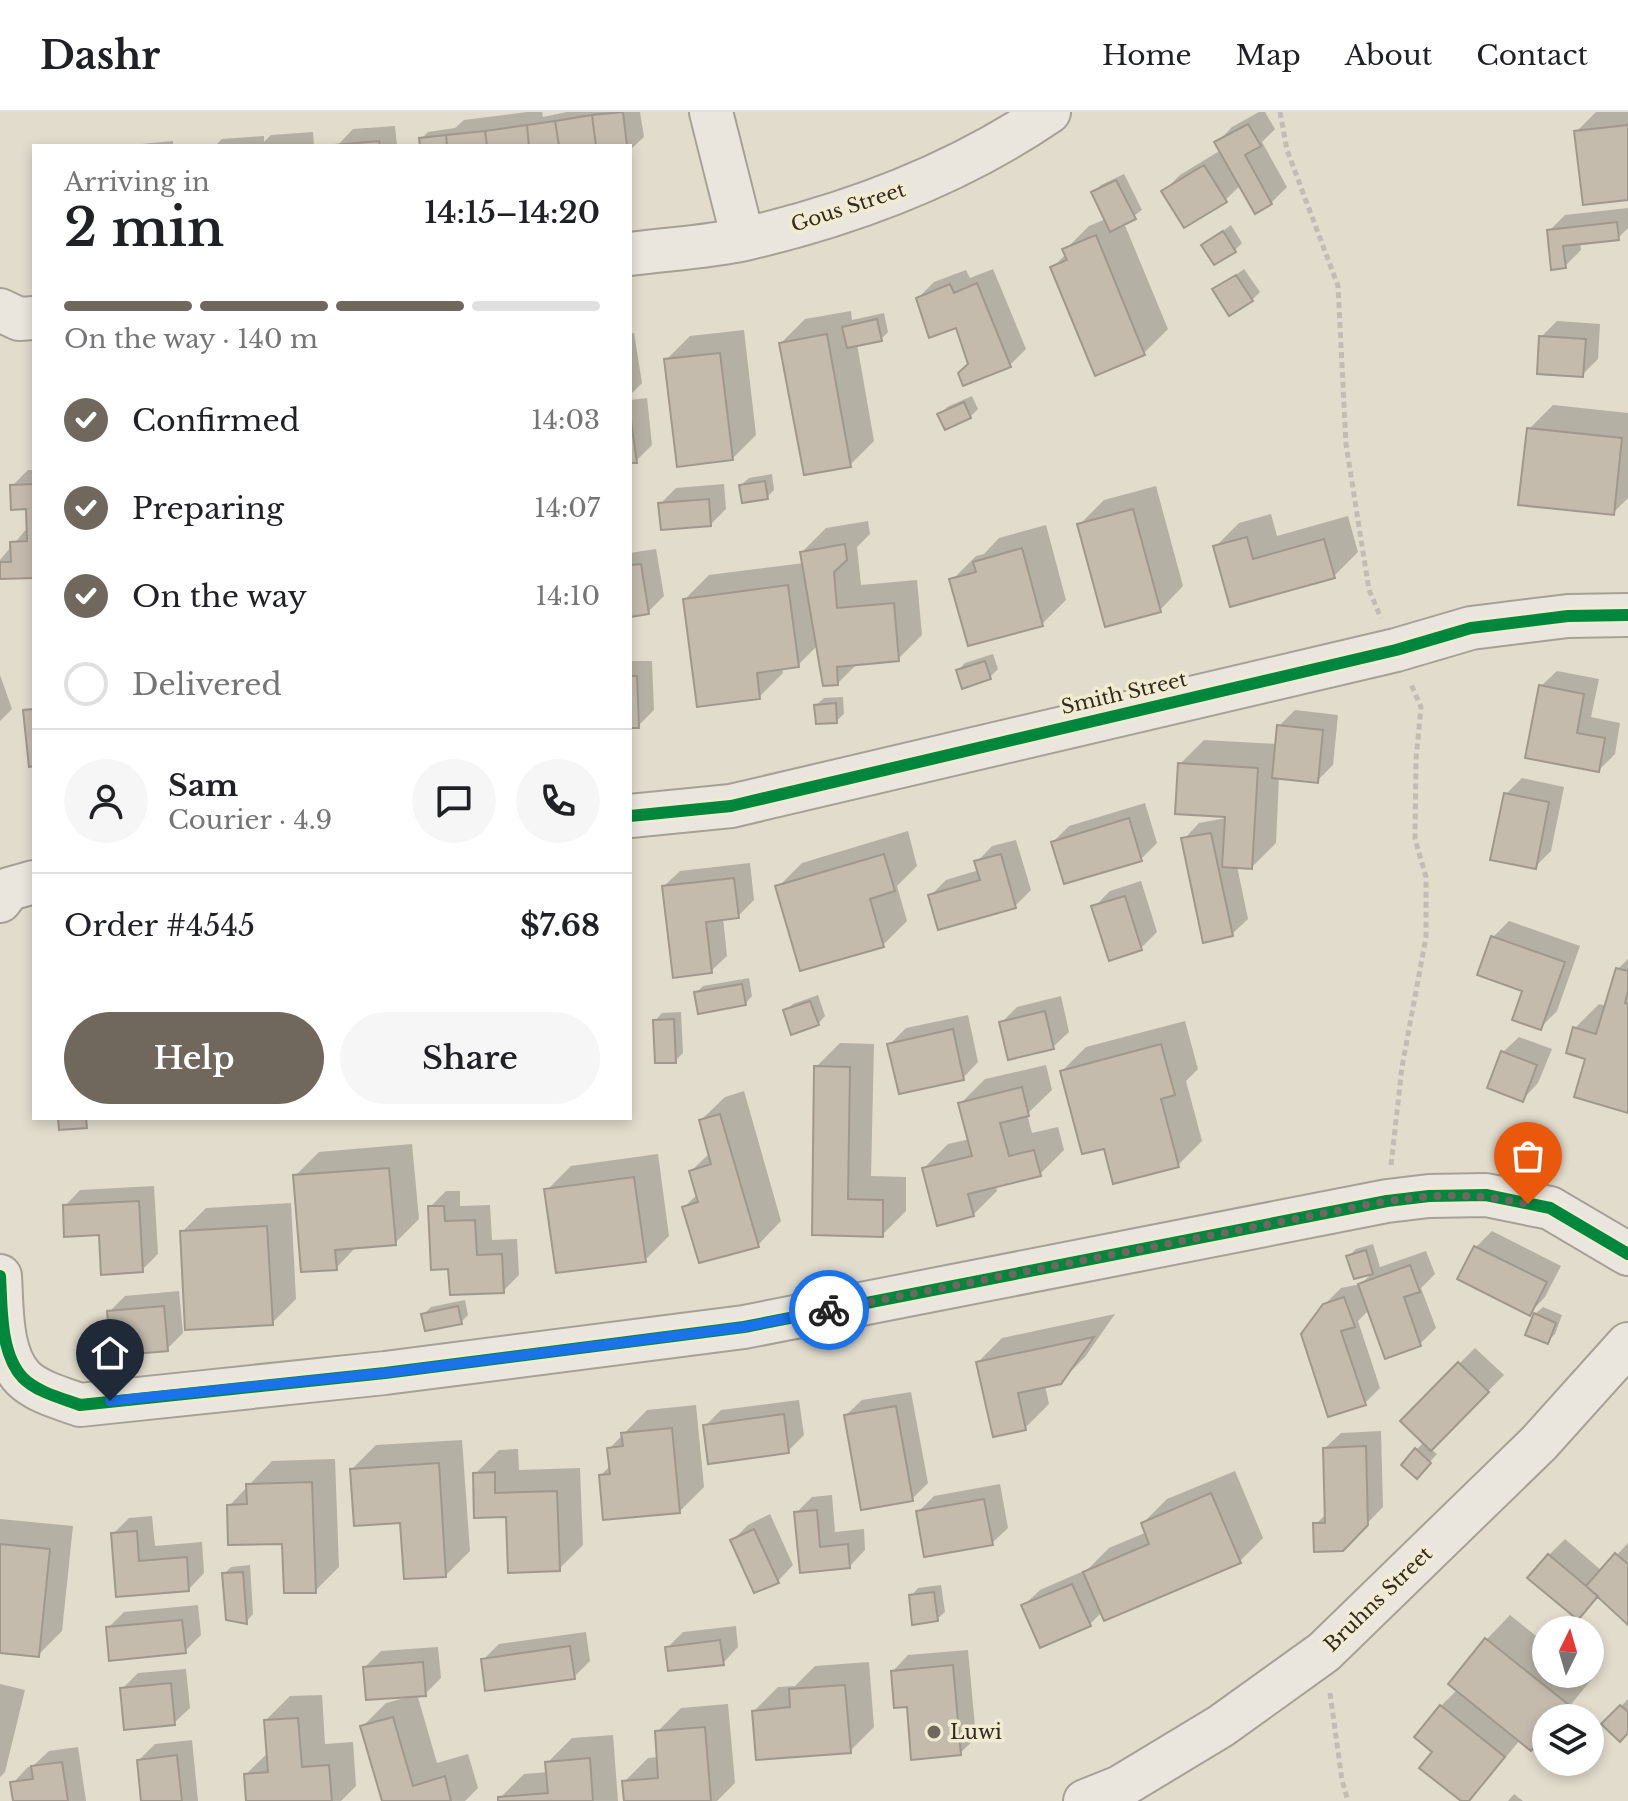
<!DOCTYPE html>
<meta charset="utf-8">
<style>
body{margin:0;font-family:"Libre Baskerville",serif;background:#f6f6f6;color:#202124;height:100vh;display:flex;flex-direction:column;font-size:30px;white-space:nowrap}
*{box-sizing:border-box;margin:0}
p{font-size:26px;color:#757577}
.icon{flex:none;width:44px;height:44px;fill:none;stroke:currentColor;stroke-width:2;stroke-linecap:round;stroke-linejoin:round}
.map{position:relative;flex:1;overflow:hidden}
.sheet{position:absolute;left:32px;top:32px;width:600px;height:976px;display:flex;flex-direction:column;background:#fff;border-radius:0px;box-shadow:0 4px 12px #0003}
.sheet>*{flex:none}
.needle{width:52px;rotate:5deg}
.fabs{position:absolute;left:1532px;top:1504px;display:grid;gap:16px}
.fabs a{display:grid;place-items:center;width:72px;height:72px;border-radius:50%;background:#fff;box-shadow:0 4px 12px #0003;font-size:40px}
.pin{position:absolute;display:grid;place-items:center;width:68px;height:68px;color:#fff;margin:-82px -34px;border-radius:50% 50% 50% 0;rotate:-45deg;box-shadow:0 0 8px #0007}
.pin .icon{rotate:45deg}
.courier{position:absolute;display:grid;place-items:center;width:80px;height:80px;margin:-40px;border:6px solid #1a73e8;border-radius:50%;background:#fff;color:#222;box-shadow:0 2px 10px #0007}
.overview em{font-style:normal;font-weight:600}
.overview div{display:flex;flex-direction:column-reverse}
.overview{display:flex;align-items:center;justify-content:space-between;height:136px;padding:0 32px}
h1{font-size:52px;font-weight:600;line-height:60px}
.bar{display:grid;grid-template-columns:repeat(4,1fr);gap:12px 8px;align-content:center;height:96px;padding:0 32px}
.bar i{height:10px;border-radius:6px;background:#e0e0e0}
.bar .current{background:#70685c}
.bar p{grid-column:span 4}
.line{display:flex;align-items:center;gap:20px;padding:0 32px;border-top:2px solid #e0e0e0}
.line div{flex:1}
.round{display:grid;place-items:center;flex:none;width:84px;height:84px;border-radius:42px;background:#f6f6f6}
ol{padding:0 32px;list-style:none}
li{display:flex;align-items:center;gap:24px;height:88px}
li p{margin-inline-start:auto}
li .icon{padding:8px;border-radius:50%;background:#70685c;color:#fff;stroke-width:4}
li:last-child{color:#757577}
li i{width:44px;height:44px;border:4px solid #e0e0e0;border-radius:50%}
.primary-button{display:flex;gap:16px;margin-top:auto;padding:16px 32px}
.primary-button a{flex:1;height:92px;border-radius:48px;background:#70685c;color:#fff;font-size:32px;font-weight:600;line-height:92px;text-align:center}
.primary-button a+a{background:#f6f6f6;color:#202124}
header{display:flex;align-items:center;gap:48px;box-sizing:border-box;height:112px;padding:0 40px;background:#fff;border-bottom:2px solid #e0e0e0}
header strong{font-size:38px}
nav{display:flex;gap:44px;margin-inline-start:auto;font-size:28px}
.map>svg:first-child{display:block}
.shadow{fill:#0003}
.building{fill:#c4bbad;stroke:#a0988c;stroke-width:2}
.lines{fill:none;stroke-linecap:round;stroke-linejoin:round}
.minor-casing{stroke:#a6a195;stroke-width:46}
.path{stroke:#c2bdb4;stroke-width:5;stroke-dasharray:6 4;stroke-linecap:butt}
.minor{stroke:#eae6dd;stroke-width:42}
.cycleway-casing{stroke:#f1ebd2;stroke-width:17}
.cycleway{stroke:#00873e;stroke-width:12}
.done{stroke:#70685c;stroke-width:8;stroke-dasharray:0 14.4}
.route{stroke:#1a73e8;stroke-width:10}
.poi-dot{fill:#70685c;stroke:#f1ebd2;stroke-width:3}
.labels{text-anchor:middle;stroke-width:7;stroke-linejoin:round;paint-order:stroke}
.street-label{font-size:20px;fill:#332a1f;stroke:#f1ebd2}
.poi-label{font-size:20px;fill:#332a1f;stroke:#f1ebd2;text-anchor:start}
</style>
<header>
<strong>Dashr</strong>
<nav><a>Home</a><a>Map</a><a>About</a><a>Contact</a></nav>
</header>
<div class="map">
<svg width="1628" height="1689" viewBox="0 0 1628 1689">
<rect width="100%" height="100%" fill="#e1dccc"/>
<path class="shadow" d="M527 0H542L543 5 567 0H640L644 25 630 38V34H422L421 27 428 20 455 16 464 8Z
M1259 0H1265L1275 17 1262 30 1287 75 1271 91 1241 73 1225 88 1164 79 1180 63 1221 38 1217 31 1232 15Z
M1596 0H1628V86L1576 20Z
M395 14 397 34H337L353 17Z
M313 20 314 34H308L307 32 215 34 222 27 264 24V30L271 23Z
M173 29V34H130L131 33Z
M1124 62 1142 98 1124 111 1168 217 1144 241 1096 261 1052 156 1066 142 1065 138 1089 114 1106 107 1093 81 1101 73Z
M1628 96V116L1618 126 1580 130 1581 138 1565 154 1549 119 1565 103Z
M1231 113 1242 131 1235 138 1204 133Z
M993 157 1026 237 1010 253 970 251 958 214 918 186 934 170 966 158 970 166Z
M1244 157 1260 180 1252 188 1215 178Z
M851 199 852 208 884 201 888 220 881 227 857 232 874 329 850 353 781 231 805 207Z
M1557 209 1600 212 1598 247 1582 263 1541 225Z
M744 218 756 323 732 347 666 248 690 224Z
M634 221 642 271 630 283V222Z
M972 284 978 297 970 305 940 303 947 295Z
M647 286 652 333 636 349H630V288Z
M1553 293 1628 301V386L1613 401 1529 317Z
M28 358H34V464L0 465V448L29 414 28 395 12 374Z
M772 362 774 378 767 385 741 373 749 366Z
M724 372 726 397 710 413 660 392 676 376Z
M1156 374 1183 474 1160 498 1080 412 1104 388Z
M1271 402 1277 424 1348 404 1358 440 1334 464 1231 493 1215 435 1239 411Z
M868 409 870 422 857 435 861 473 917 468 922 523 898 547 858 551 838 571 818 533 798 553 782 555 783 561 759 585 685 487 709 463 804 451 802 440 826 416Z
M1046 413 1066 488 1042 512 952 468 976 444 984 442 999 426Z
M656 437 664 484 648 500 630 503V441Z
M993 542 998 557 990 565 964 574 958 559 965 551Z
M630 549H652L654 598 638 614H630Z
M1557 559 1599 567 1591 605 1620 611 1615 642 1599 658 1541 574Z
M0 563 12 597 0 609Z
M843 585 844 602 836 609 816 593 824 586Z
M1295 598 1338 603 1333 653 1317 669 1279 665 1276 731 1252 755 1237 754 1248 807 1232 822 1184 727 1199 711 1232 705 1180 652 1204 628 1277 632 1279 614Z
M1522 666 1564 675 1551 739 1535 755 1506 682Z
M1145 691 1157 731 1141 747 1053 730 1069 714Z
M908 719 917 754 897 774 907 809 883 833 778 775 802 751Z
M1016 728 1031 778 1015 794 930 784 946 768 979 758 977 750 992 734Z
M750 751 754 788 738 804 723 806 727 844 711 859 664 774 680 759Z
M1141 769 1157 820 1141 836 1110 846 1094 795 1110 779Z
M1509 809 1580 834 1557 899 1541 915 1524 878 1493 825Z
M1628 847V999L1588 945 1575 916 1599 892 1607 894 1618 857Z
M749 866 752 884 745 892 696 881 703 874Z
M818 883 825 904 818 912 785 899 793 892Z
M1061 884 1069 920 1053 935 1001 911 1017 895Z
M681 900 683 941 675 949 655 909 662 901Z
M968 903 978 950 963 966 890 932 906 916Z
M1185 909 1198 957 1186 969 1202 1029 1178 1053 1062 959 1086 935Z
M1519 925 1552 937 1538 971 1523 987 1503 940Z
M840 931 874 932 871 1064 906 1065V1099L882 1123 814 1121 816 955Z
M1046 953 1052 978 1027 1002 1032 1021 1058 1015 1064 1038 1040 1062 996 1073 997 1079 973 1103 924 1056 948 1032 970 1027 961 991 985 967Z
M744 979 781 1109 758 1133 684 1095 698 1082 691 1059 710 1041 701 1008 725 985Z
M412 1032 419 1107 395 1131 357 1134 336 1156 295 1064 319 1040Z
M658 1042 669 1124 645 1148 547 1078 571 1054Z
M154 1074 158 1142 142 1158 100 1121 65 1094 80 1078Z
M446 1079H460V1094L490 1093 492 1128 517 1127 519 1163 503 1179 450 1155 430 1095Z
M291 1091 296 1187 272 1211 182 1120 206 1096Z
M1492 1119 1561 1154 1545 1185 1530 1201 1460 1166 1476 1135Z
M1373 1132 1380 1155 1426 1139 1435 1162 1421 1176 1436 1216 1420 1232 1369 1198 1358 1209 1380 1276 1364 1292 1324 1193 1341 1176 1361 1172 1373 1160 1355 1165 1349 1144 1356 1137Z
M179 1179 183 1221 167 1237 109 1200 125 1184Z
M465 1188 468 1203 461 1210 424 1202 431 1195Z
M1543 1195 1562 1203 1555 1222 1547 1230 1535 1202Z
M1115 1202 1085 1245 1060 1270 1045 1273 1049 1292 1025 1316 978 1250 1002 1226Z
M1475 1236 1504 1263 1431 1337 1437 1342 1417 1364 1416 1338 1424 1330 1402 1309Z
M911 1280 928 1371 912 1387 846 1303 862 1288Z
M799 1288 804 1323 788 1339 705 1314 721 1298Z
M696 1293 704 1375 680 1399 601 1363 611 1353 609 1337 647 1298Z
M1381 1319 1383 1395 1342 1437 1316 1412 1327 1401 1325 1336 1341 1321Z
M462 1328 470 1439 446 1463 402 1409 352 1357 376 1333Z
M518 1337 519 1358 580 1356 583 1433 559 1457 508 1403 475 1362 499 1338Z
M335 1347 339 1455 315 1479 284 1430 229 1394 272 1349Z
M1235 1359 1263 1426 1239 1450 1102 1500 1089 1513 1024 1493 1040 1478 1088 1457 1109 1436 1147 1420 1143 1411 1167 1387Z
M1000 1372 1008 1416 992 1431 918 1400 934 1384Z
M832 1383 835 1420 864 1417 865 1438 850 1454 802 1459 796 1401 812 1385Z
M770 1402 793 1453 778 1469 732 1429 748 1413Z
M152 1404 155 1434 202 1430 204 1461 189 1477 118 1483 113 1422 129 1406Z
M0 1407 73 1414 62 1519 38 1543 0 1539Z
M1565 1427 1602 1459 1628 1431V1510L1599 1483 1578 1505 1549 1443Z
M250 1453 253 1502 246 1510 224 1462 231 1455Z
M941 1473 945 1500 937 1507 911 1484 918 1476Z
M198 1493 201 1523 185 1539 108 1516 124 1500Z
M1510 1503 1546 1532V1562H1583L1591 1568 1560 1606H1546V1621L1531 1637 1520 1628 1481 1675 1467 1689H1464L1435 1639 1441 1594 1457 1578 1450 1572 1487 1527Z
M736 1514 738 1535 723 1551 667 1536 683 1520Z
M586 1520 590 1549 574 1565 483 1548 499 1532Z
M438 1535 441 1566 425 1582H417L437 1651 468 1642 478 1676 465 1689H384L362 1615 386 1591 408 1585 365 1555 381 1539Z
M968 1538 976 1626 960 1641 908 1593 893 1559 908 1543Z
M869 1550 874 1615 850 1639 754 1599 778 1575 795 1574 815 1554Z
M186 1557 190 1596 174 1611 122 1577 138 1561Z
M0 1572 25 1578 5 1660 0 1665Z
M322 1583 325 1632 353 1630 356 1674 341 1689H248L246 1662 269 1640 266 1608 290 1584Z
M1628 1587V1619L1604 1612Z
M728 1592 735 1671 717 1689H626L624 1670 648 1646 659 1645 657 1620 681 1596Z
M613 1623 618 1689H500V1686L524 1662 548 1660V1650L572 1626Z
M192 1628 198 1689H143L139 1648 155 1632Z
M78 1635 86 1689H15L13 1671 28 1655 33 1654 49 1639Z
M1514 1682 1523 1689H1508Z"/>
<path class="building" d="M623 0 627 34H596L592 3Z
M592 3 596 34H559L555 9Z
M555 9 559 34H529L527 13Z
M1248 12 1261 34 1245 43 1272 92 1255 102 1214 30Z
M527 13 529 34H487L485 19Z
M1628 13V88L1583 93 1574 19Z
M485 19 487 34H447L446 23Z
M446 23 447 34H420L419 26Z
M379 29 380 34H335V33Z
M1204 53 1227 90 1184 116 1161 79Z
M1116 68 1136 107 1110 120 1091 80Z
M1617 110 1619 128 1563 134 1566 156 1551 158 1547 118Z
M1223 119 1236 140 1214 153 1201 133Z
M1096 123 1145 243 1095 264 1050 155 1067 148 1062 137Z
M1236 163 1253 189 1229 204 1212 177Z
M977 171 1011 255 963 274 958 261 968 252 956 216 929 226 916 186 950 172 954 181Z
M877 207 882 229 847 236 842 215Z
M827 222 851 355 804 363 779 231Z
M1539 224 1586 227 1583 265 1537 262Z
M720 241 733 348 677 355 664 247Z
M964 290 971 306 945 318 937 302Z
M630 301 637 351H630Z
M1527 316 1622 326 1614 403 1518 393Z
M765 369 768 387 742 391 739 373Z
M34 372V466L0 467V450H11L10 430 27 429 26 397 11 398 10 373Z
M709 387 711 414 661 418 658 391Z
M1133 397 1161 500 1105 515 1077 412Z
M1247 425 1253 447 1324 427 1335 466 1230 495 1213 434Z
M845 432 847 448 834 460 837 496 894 491 899 549 837 555 838 573 823 574 800 440Z
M1022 436 1043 514 968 534 949 467 976 460 973 450Z
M641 452 649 502 630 505V453Z
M788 473 799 555 757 561 760 587 697 595 683 487Z
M985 549 991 567 962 577 956 558Z
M630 564H637L639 616H630Z
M1539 573 1584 582 1577 621 1605 626 1599 660 1525 646Z
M836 591 837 611 816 612 814 593Z
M34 597V654L29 655 23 598Z
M1277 613 1323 618 1318 671 1272 666Z
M1178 651 1258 656 1252 757 1222 755 1225 705 1175 702Z
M1504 681 1549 690 1536 757 1490 748Z
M1129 706 1142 749 1064 772 1051 730Z
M1211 721 1233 824 1203 831 1181 726Z
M884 742 895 779 870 787 884 835 800 859 775 774Z
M1001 742 1016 796 938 818 928 783 980 768 974 749Z
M734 766 739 806 706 810 712 861 673 866 662 774Z
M1125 784 1142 838 1109 849 1091 794Z
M1491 824 1565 850 1541 918 1512 908 1522 879 1477 863Z
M1616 856 1628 859V879L1625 891 1628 892V1001L1574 985 1585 947 1566 941 1573 915 1596 922Z
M742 872 746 893 698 902 694 880Z
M810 889 819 913 791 923 783 898Z
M1045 899 1054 937 1008 948 999 910Z
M674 907 676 951H655L653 908Z
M953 917 964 968 899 982 887 932Z
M1161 932 1175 983 1161 987 1179 1055 1113 1072 1104 1037 1082 1042 1060 959Z
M1501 939 1537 953 1523 990 1487 976Z
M814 954 850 955 848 1087 883 1088V1125L812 1123Z
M1022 975 1029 1004 1000 1011 1009 1044 1034 1038 1041 1064 968 1082 974 1104 937 1114 922 1056 972 1044 958 991Z
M720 1002 759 1135 699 1151 682 1095 698 1090 689 1059 711 1052 699 1008Z
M58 1006H86L87 1016 59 1018Z
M389 1056 396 1133 335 1138 337 1158 301 1160 293 1063Z
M634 1065 646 1150 556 1161 544 1077Z
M139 1089 143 1160 101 1163 99 1123 64 1125 63 1093Z
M428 1094H444L445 1109 475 1108 477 1143 502 1142 504 1181 450 1183 448 1157 431 1158Z
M267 1114 273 1213 185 1218 180 1119Z
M1474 1134 1547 1170 1530 1204 1457 1167Z
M1366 1138 1373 1162 1354 1167 1346 1144Z
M1410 1153 1420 1180 1404 1185 1421 1234 1385 1247 1358 1172Z
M1344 1185 1355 1215 1341 1219 1366 1293 1328 1305 1301 1222 1323 1192Z
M164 1194 168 1239 111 1244 107 1199Z
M458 1194 462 1212 425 1219 421 1202Z
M1534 1201 1556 1211 1548 1232 1525 1223Z
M1094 1225 1061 1272 1018 1281 1026 1318 993 1325 976 1250Z
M1458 1250 1489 1280 1431 1339 1400 1309Z
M896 1294 913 1389 861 1398 844 1303Z
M784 1302 789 1341 708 1352 703 1313Z
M672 1316 680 1401 603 1408 599 1363 610 1362 607 1336 623 1334 621 1321Z
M1366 1334 1368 1413 1343 1439 1314 1440 1313 1411H1325L1323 1336Z
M1415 1336 1431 1351 1417 1367 1401 1353Z
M439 1351 446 1465 404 1467 400 1411 354 1414 350 1357Z
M495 1360V1381L557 1379 560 1459 508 1461 506 1405 474 1406 473 1361Z
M312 1370 316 1481H284L282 1432 228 1433 227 1393 247 1392 246 1372Z
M1211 1381 1241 1451 1104 1509 1083 1460 1149 1432 1141 1411Z
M984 1387 993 1433 924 1445 916 1399Z
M817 1398 820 1435 848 1432 850 1456 800 1461 794 1400Z
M754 1417 779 1471 754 1481 730 1428Z
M137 1419 139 1449 187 1445 189 1479 116 1485 111 1421Z
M0 1432 50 1437 39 1545 0 1541Z
M1615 1441 1628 1452V1513L1586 1474Z
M1548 1442 1598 1484 1578 1508 1527 1466Z
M243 1460 247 1512 226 1508 222 1461Z
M1072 1472 1091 1514 1040 1536 1021 1493Z
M934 1480 938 1509 912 1513 909 1483Z
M182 1508 186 1541 109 1549 106 1515Z
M1485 1526 1569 1593 1558 1606H1546V1621L1531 1639 1448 1572Z
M720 1528 724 1553 668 1559 665 1535Z
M570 1534 575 1567 485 1579 481 1547Z
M423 1550 426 1584 366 1588 363 1555Z
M953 1553 961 1643 911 1648 907 1595 894 1596 891 1559Z
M171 1571 175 1613 124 1618 120 1576Z
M845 1573 851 1641 756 1648 752 1599 790 1595 789 1577Z
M1440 1593 1505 1645 1469 1689H1461L1419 1656 1432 1640 1414 1625Z
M1620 1593 1628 1600V1621L1620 1630 1601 1612Z
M393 1605 413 1674 445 1664 451 1689H382L360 1614Z
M298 1606 302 1655 329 1653 332 1689H246L244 1662 268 1660 264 1608Z
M705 1615 711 1689H624L622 1669 658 1666 655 1619Z
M177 1643 182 1689H141L137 1648Z
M590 1646 593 1689H498V1685L548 1681 545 1650Z
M62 1650 68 1689H13L10 1670 33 1667 31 1654Z"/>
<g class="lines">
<defs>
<path id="minor" d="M711 0 743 127
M630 142C668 137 708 135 745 127 852 102 958 62 1049 0
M0 198 19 207 34 206
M630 704 731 694 1396 538 1471 516 1568 504 1628 503
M0 789 9 777 34 770
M0 1164C2 1196 0 1242 23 1266 37 1280 61 1286 80 1293L385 1261 744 1215 1387 1089 1429 1084 1486 1083 1550 1096 1628 1142
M1085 1689 1120 1675 1221 1614 1324 1540 1539 1331 1628 1232"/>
</defs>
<use href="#minor" class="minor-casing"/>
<path class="path" d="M1280 0 1287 38 1338 174 1346 332 1369 478 1381 506
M1391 1053 1402 955 1426 825V765L1415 727 1416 647 1421 595 1410 570
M1330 1581 1342 1668 1348 1689"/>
<use href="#minor" class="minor"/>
<defs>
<path id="cycleway" d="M630 704 731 694 1396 538 1471 516 1568 504 1628 503
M0 1164C2 1196 0 1242 23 1266 37 1280 61 1286 80 1293L385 1261 744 1215 1387 1089 1429 1084 1486 1083 1550 1096 1628 1142"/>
</defs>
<use href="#cycleway" class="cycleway-casing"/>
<use href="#cycleway" class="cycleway"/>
</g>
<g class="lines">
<path class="done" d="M829 1198 1387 1089C1440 1082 1475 1081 1528 1092"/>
<path class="route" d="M110 1289 385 1261 744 1215 829 1198"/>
</g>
<circle class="poi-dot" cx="934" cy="1620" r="8"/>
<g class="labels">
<g class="street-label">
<text transform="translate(848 95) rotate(-18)" y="7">Gous Street</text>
<text transform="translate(1124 581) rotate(-13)" y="7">Smith Street</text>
<text transform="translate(1378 1487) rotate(-44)" y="7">Bruhns Street</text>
</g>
<g class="poi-label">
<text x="950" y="1627">Luwi</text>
</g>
</g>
</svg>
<div class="fabs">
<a><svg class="needle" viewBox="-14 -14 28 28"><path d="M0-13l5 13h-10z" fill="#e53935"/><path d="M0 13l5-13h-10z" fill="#757577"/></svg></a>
<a><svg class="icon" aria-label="layers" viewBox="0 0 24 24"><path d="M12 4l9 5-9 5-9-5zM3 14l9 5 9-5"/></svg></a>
</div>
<div class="pin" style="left:1528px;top:1092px;background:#ea580c"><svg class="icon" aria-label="bag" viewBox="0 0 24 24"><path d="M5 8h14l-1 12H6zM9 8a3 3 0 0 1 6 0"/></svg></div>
<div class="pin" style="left:110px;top:1289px;background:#1f2937"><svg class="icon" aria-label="home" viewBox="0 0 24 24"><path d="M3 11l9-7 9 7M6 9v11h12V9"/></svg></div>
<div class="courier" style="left:829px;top:1198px"><svg class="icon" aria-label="bike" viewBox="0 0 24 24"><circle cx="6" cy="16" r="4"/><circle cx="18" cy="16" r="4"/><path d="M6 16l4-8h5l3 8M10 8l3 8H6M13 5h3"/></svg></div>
<section class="sheet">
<div class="overview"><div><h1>2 min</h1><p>Arriving in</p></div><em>14:15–14:20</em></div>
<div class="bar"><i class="current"></i><i class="current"></i><i class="current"></i><i></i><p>On the way · 140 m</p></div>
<ol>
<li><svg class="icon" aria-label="check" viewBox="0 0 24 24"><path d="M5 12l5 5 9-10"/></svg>Confirmed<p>14:03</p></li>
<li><svg class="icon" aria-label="check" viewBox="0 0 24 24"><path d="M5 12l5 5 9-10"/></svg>Preparing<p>14:07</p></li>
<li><svg class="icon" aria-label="check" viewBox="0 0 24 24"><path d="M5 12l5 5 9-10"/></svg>On the way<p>14:10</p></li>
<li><i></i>Delivered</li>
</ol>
<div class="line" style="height:144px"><a class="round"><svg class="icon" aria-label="person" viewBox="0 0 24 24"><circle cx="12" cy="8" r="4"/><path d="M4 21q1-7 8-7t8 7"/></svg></a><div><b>Sam</b><p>Courier · 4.9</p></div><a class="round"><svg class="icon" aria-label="chat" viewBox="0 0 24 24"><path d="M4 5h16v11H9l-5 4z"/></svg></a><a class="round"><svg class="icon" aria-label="phone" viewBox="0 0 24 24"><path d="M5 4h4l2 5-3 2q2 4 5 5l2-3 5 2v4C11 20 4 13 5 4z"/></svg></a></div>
<div class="line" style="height:104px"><div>Order #4545</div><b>$7.68</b></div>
<div class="primary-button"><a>Help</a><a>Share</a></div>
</section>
</div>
